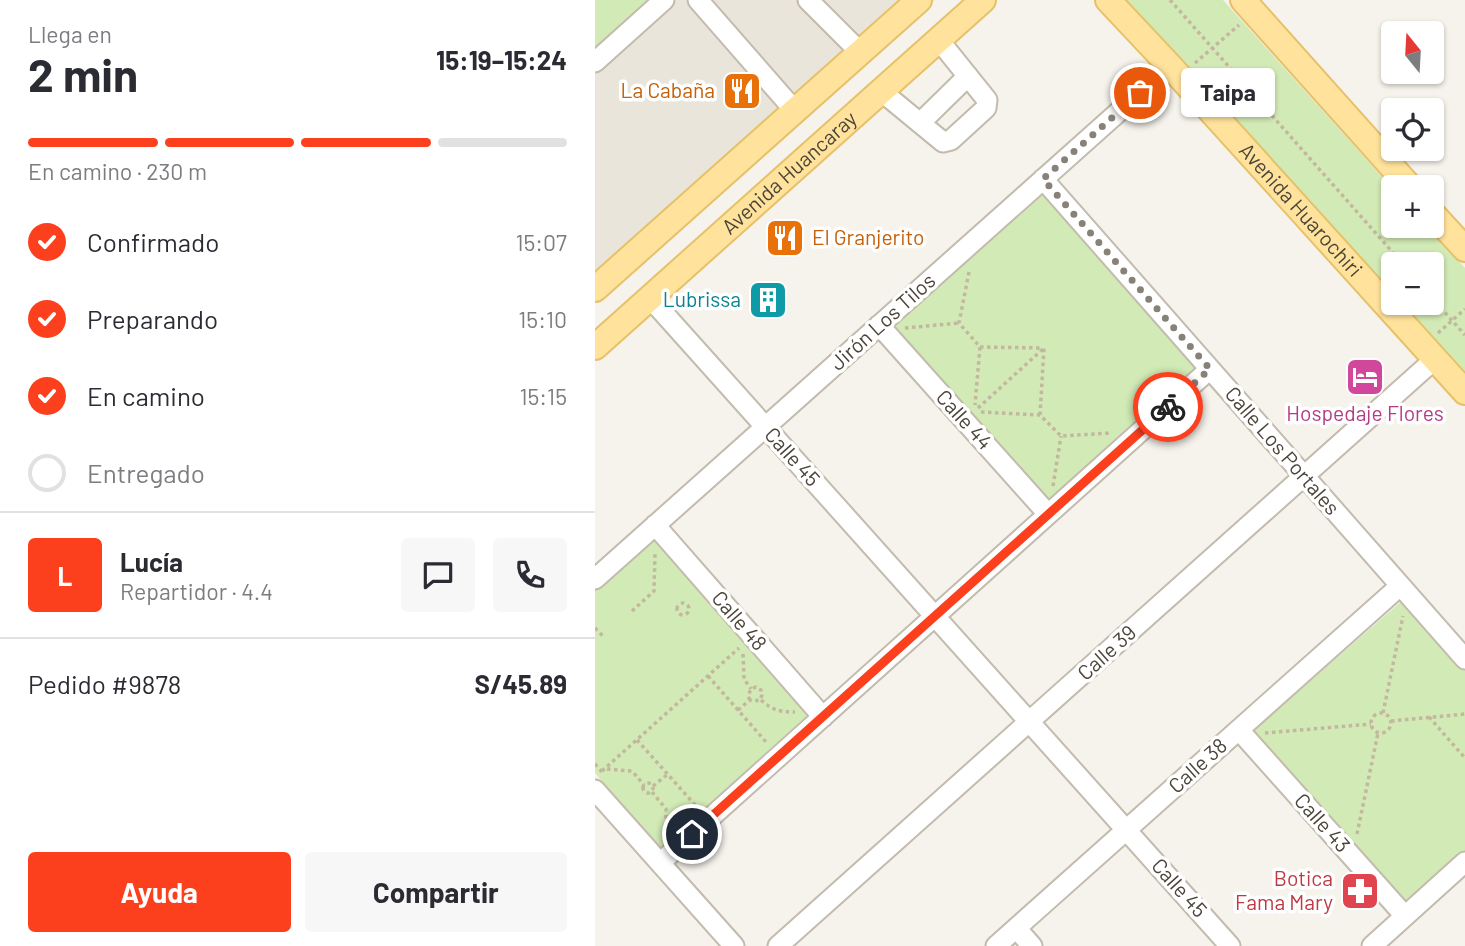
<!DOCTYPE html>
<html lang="es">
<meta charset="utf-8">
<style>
body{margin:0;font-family:Barlow,sans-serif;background:#f7f7f7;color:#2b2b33;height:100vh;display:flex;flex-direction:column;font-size:26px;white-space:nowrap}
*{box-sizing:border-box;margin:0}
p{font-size:23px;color:#7c7c81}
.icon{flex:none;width:38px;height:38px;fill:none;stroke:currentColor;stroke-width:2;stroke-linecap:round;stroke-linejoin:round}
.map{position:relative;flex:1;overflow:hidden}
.sheet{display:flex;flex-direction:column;background:#fff;width:595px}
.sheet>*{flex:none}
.needle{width:46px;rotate:342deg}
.fabs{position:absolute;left:786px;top:21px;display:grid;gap:14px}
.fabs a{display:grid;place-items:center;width:63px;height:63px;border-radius:7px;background:#fff;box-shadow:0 2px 5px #0004;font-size:35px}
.pin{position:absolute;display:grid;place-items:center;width:60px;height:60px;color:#fff;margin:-30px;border:4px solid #fff;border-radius:50%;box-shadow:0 2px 7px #0007}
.courier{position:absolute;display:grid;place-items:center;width:70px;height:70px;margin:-35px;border:5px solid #fc3f1d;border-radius:50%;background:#fff;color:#222;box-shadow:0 2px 9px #0007}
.bubble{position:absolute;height:49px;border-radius:7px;background:#fff;box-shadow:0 2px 5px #0004;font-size:23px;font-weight:700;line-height:49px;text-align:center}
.summary em{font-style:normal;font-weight:700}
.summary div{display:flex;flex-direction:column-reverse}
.summary{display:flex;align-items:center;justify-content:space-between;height:119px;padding:0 28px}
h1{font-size:46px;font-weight:700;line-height:52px}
.bar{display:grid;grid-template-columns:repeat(4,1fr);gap:10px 7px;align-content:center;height:84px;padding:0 28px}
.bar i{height:9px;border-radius:5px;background:#e1e1e2}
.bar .on{background:#fc3f1d}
.bar p{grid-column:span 4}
.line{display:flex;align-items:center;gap:18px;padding:0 28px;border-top:2px solid #e1e1e2}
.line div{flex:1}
.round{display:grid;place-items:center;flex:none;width:74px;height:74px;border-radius:7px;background:#f7f7f7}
ol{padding:0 28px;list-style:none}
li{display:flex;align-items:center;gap:21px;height:77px}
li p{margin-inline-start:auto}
li .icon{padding:7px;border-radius:50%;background:#fc3f1d;color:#fff;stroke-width:4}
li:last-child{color:#7c7c81}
li i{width:38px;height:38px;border:4px solid #e1e1e2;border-radius:50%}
.primary-button{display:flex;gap:14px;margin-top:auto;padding:14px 28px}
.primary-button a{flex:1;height:80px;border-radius:7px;background:#fc3f1d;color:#fff;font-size:28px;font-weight:700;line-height:80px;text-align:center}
.primary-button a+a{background:#f7f7f7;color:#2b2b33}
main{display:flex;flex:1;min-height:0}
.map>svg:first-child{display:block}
.residential{fill:#eae5da}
.green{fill:#d2eab5}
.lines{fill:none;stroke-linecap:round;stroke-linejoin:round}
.minor-casing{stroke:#c2bbae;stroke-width:23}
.major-casing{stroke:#e6c16a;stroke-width:28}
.path{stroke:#c4b79f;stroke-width:3.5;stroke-dasharray:3.5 3.5;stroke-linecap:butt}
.minor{stroke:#fff;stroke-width:19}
.major{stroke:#ffe39c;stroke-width:24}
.done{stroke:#878178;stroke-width:7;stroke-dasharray:0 12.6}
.route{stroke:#fc3f1d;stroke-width:9}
.labels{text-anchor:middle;stroke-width:7;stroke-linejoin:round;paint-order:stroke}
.food-label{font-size:21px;fill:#c56008;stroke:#fff;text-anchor:end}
.street-label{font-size:21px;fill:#4b4439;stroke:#fff}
.culture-label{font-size:21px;fill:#0d838f;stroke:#fff;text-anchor:end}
.hotel-label{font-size:21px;fill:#b23c85;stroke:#fff}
.health-label{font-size:21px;fill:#be3a42;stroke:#fff;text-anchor:end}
</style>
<main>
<section class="sheet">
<div class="summary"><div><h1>2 min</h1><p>Llega en</p></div><em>15:19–15:24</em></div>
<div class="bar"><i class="on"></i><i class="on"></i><i class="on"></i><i></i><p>En camino · 230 m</p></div>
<ol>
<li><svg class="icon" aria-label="check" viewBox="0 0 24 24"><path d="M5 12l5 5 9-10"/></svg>Confirmado<p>15:07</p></li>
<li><svg class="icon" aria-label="check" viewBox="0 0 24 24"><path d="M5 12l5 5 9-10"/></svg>Preparando<p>15:10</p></li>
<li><svg class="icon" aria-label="check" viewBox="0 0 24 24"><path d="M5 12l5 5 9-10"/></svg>En camino<p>15:15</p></li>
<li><i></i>Entregado</li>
</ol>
<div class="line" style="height:126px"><b class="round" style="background:#fc3f1d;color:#fff">L</b><div><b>Lucía</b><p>Repartidor · 4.4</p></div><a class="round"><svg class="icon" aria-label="chat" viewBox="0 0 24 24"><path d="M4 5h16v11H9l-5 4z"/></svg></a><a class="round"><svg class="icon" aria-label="phone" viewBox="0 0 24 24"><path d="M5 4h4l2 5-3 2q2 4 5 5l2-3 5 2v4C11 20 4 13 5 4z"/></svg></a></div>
<div class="line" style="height:91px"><div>Pedido #9878</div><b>S/45.89</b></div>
<div class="primary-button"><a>Ayuda</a><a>Compartir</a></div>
</section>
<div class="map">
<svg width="870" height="946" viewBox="0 0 870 946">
<rect width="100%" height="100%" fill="#f6f3ec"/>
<path class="residential" d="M0 0H340L0 303Z"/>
<path class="green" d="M0 0H58L0 53Z
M528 0H628L798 189V226H832L870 268V380L800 303H836V264H798V300Z
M448 191 602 367 454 501 294 326Z
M58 537 213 715 66 847 0 773V590Z
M808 600 870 669V854L813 905 658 731Z"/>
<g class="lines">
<defs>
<path id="minor" d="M103 0 200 111
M213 0 265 52
M0 62 69 0
M286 91 348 142 356 140 391 108 392 100 343 39
M325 123 373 76
M448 179 870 659
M55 298 635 946
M284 325 453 514
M60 525 228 717
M0 579 575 66
M644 730 810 916
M0 790 139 946
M65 863 615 369
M421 928 437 946
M183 946 840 359
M401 946 805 586
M777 946 870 862"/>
<g id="major">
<path id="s1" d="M513 0 575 66 870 392"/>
<path d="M648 0 815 187"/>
<path d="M836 212 870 249"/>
<path d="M0 289 324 0"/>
<path id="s2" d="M0 347 388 0"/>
</g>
</defs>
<use href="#minor" class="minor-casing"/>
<use href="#major" class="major-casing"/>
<path class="path" d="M575 0 808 264
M600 63 644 25
M374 272 364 323 385 347 380 405
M836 297 870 335
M310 328 364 323
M843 333 870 309
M385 347 447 348
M383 408 449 348
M386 412 445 415 466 436 516 433
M445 415 449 348
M458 486 466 436
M82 609a6 6 0 1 1 12 0a6 6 0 1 1-12 0Z
M37 611 59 591 60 553
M0 628 10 638
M148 654 149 679 156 689
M113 676 172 743
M166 700C177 710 185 712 200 712
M143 710 155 700 158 701 165 700 167 695 166 690 161 687 156 689 153 696 155 700
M776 723a10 10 0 1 1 20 0a10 10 0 1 1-20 0Z
M788 713 808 616
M834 717 870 758
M796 721 870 714
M670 733 776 724
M42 740 101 806
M0 764 8 773
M12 769 35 771 38 772 49 785
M7 771 144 648
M48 788a5 5 0 1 1 10 0a5 5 0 1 1-10 0Z
M58 786 73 774
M57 792 71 809V833
M762 834 783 733"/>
<use href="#minor" class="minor"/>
<use href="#major" class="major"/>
</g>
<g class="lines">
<path class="done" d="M545 93 448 179 615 369 573 407"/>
<path class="route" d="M97 834 573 407"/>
</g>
<defs>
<symbol id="restaurant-square" viewBox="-11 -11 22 22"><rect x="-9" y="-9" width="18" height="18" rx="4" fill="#e8710a" stroke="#fff"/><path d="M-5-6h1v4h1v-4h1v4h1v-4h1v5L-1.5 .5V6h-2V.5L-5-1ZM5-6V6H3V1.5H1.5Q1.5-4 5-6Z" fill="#fff"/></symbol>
<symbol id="building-square" viewBox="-11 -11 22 22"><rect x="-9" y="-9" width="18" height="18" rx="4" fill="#0f9aa8" stroke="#fff"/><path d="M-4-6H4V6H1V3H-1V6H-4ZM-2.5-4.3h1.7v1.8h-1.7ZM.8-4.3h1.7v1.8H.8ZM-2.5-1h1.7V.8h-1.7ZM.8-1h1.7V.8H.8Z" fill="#fff"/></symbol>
<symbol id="hotel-square" viewBox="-11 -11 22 22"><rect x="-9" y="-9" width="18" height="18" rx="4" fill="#d1479c" stroke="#fff"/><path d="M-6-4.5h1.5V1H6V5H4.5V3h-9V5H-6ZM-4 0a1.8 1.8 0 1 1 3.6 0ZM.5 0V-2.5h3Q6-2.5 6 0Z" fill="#fff"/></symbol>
<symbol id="pharmacy-square" viewBox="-11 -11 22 22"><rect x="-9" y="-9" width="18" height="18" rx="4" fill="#e0444e" stroke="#fff"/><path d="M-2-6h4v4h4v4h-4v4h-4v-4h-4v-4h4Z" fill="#fff"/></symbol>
</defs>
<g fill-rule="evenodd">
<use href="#restaurant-square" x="125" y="69" width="44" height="44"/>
<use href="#restaurant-square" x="168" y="216" width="44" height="44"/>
<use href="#building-square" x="151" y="278" width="44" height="44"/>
<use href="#hotel-square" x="748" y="355" width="44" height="44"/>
<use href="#pharmacy-square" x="743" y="869" width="44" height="44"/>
</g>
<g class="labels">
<g class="food-label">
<text x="120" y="98">La Cabaña</text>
<text x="217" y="245" text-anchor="start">El Granjerito</text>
</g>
<g class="street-label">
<text dy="7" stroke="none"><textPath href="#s2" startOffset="261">Avenida Huancaray</textPath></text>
<text dy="7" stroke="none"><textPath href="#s1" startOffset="285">Avenida Huarochiri</textPath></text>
<text transform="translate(288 322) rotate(-42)" y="7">Jirón Los Tilos</text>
<text transform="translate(369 420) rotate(48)" y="7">Calle 44</text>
<text transform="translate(687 451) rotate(49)" y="7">Calle Los Portales</text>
<text transform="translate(197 457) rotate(48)" y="7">Calle 45</text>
<text transform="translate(144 621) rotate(49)" y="7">Calle 48</text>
<text transform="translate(512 653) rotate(-42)" y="7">Calle 39</text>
<text transform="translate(603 766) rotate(-42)" y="7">Calle 38</text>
<text transform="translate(727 823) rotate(48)" y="7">Calle 43</text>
<text transform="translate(584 888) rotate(48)" y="7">Calle 45</text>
</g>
<g class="culture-label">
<text x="146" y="307">Lubrissa</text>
</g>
<g class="hotel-label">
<text x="770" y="421">Hospedaje Flores</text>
</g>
<g class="health-label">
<text x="738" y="886">Botica<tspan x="738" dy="24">Fama Mary</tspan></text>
</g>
</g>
</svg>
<div class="fabs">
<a><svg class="needle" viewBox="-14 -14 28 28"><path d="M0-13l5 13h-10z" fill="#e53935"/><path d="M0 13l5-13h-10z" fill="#7c7c81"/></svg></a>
<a><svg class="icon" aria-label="locate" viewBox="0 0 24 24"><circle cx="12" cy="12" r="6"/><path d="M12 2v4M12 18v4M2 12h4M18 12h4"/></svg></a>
<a>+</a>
<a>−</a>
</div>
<div class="pin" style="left:545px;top:93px;background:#ea580c"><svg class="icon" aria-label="bag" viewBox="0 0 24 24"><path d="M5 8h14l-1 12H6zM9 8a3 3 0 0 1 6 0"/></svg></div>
<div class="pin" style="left:97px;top:834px;background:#1f2937"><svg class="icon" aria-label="home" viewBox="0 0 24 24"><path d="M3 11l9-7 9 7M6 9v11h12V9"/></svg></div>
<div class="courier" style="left:573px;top:407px"><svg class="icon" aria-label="bike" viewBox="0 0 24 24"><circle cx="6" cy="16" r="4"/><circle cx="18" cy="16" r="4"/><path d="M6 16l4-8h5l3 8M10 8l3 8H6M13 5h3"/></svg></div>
<div class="bubble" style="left:586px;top:68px;width:94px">Taipa</div>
</div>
</main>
